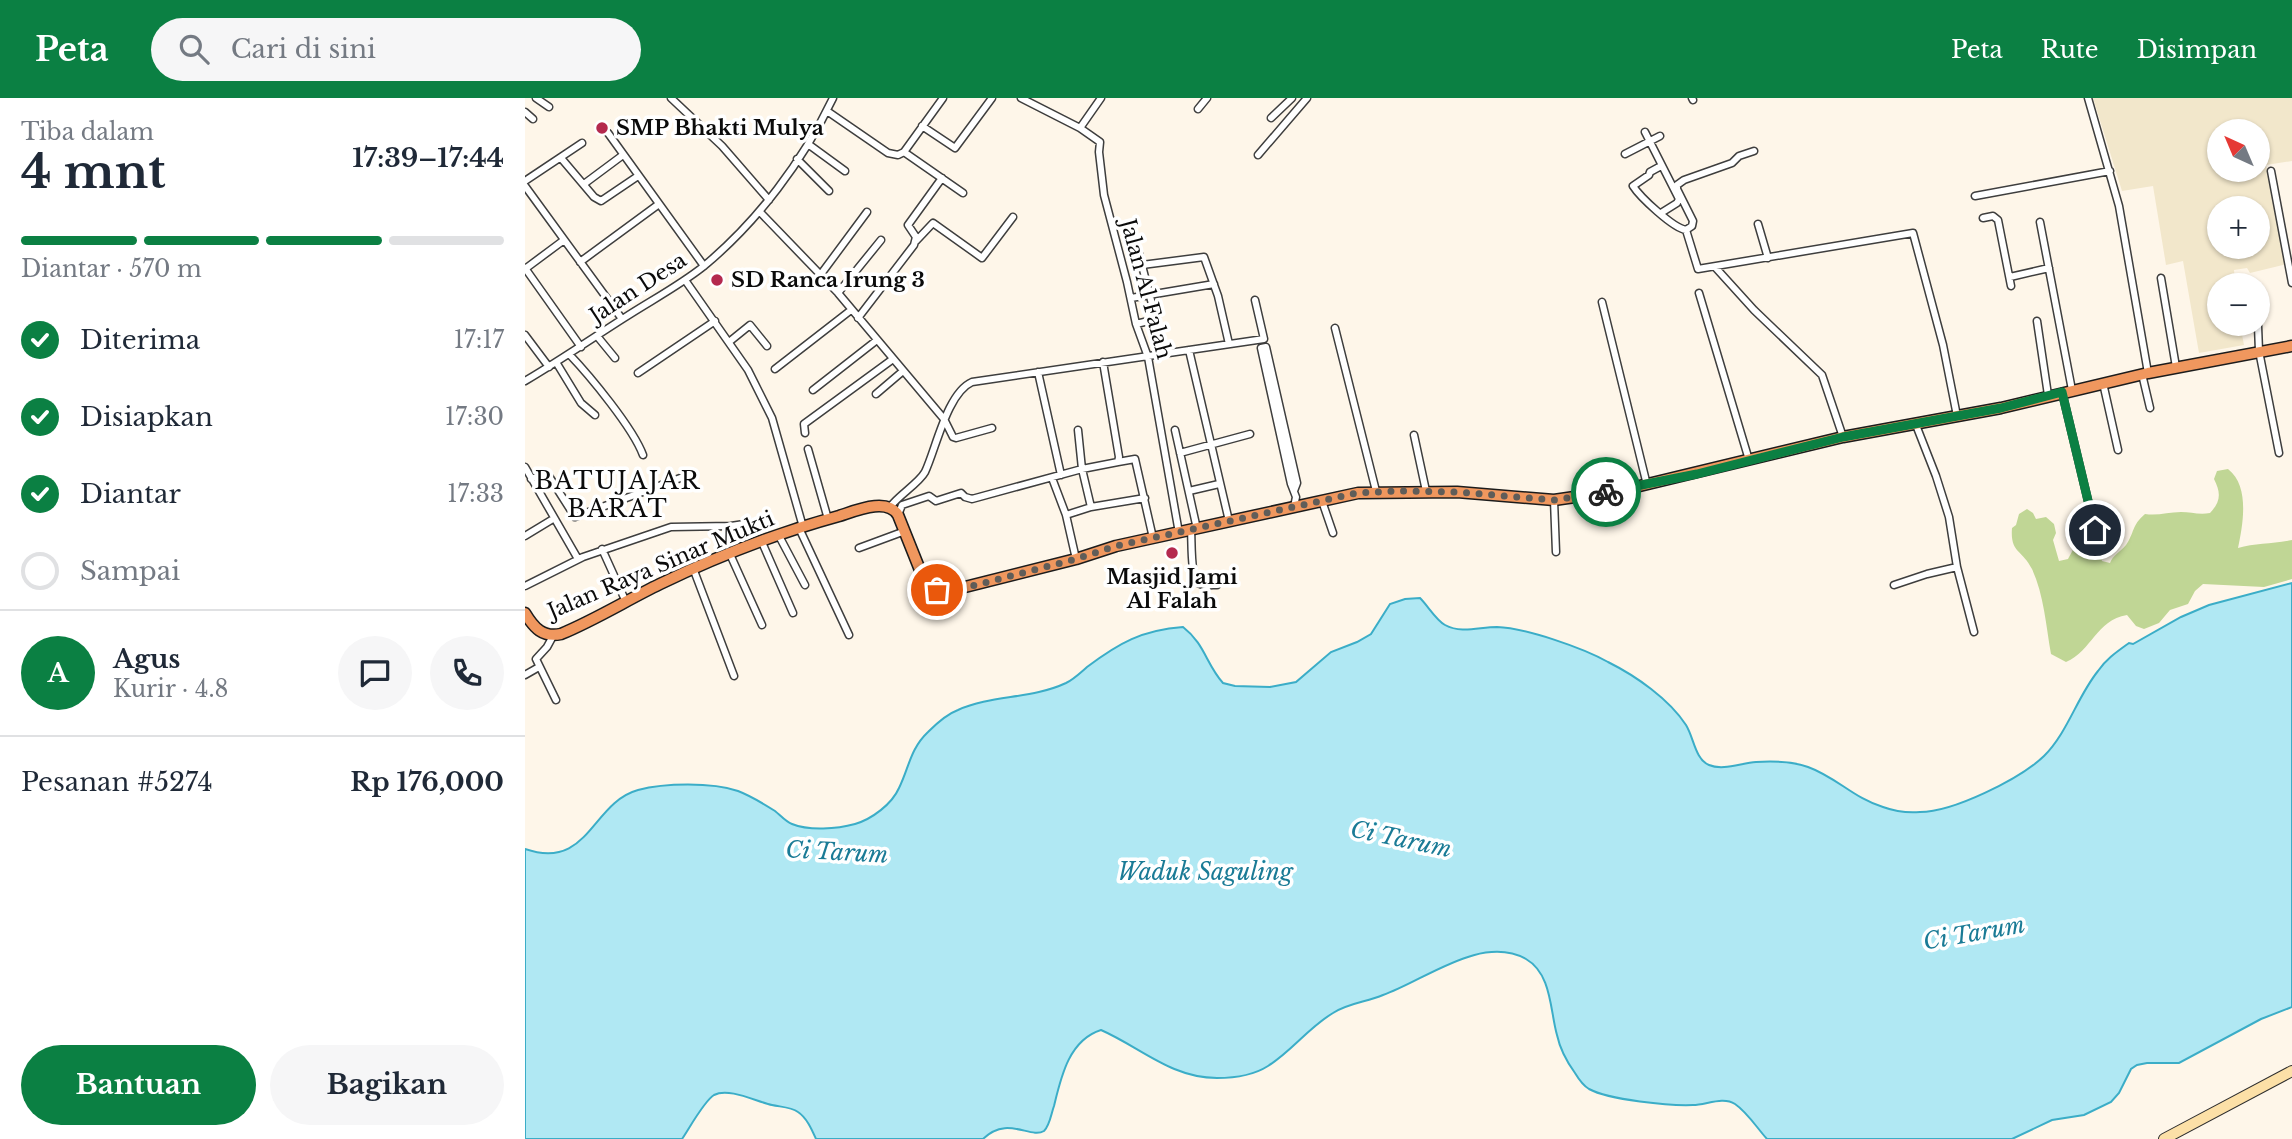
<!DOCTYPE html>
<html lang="id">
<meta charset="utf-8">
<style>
body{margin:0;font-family:"Libre Baskerville",serif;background:#f6f6f7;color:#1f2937;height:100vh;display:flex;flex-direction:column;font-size:26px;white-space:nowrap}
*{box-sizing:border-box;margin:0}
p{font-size:23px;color:#747a83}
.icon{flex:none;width:38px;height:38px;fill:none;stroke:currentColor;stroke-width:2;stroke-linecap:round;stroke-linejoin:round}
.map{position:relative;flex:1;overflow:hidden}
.side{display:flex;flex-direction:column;background:#fff;width:525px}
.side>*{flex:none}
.needle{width:46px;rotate:316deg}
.tools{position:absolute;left:1682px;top:21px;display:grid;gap:14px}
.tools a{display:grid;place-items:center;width:63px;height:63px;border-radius:50%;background:#fff;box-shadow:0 2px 5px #0004;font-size:35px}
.pin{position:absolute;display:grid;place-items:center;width:60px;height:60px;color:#fff;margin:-30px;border:4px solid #fff;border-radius:50%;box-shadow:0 2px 7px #0007}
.courier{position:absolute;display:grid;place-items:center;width:70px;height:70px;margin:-35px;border:5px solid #0b8043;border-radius:50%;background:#fff;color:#222;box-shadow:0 2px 9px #0007}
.overview em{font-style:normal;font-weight:700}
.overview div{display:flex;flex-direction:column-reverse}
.overview{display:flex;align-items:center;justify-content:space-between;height:119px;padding:0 21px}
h1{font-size:46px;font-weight:700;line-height:52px}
.bar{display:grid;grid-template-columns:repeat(4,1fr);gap:10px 7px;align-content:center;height:84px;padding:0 21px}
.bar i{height:9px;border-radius:5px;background:#e0e1e3}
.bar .current{background:#0b8043}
.bar p{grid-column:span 4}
.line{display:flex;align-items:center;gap:18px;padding:0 21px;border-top:2px solid #e0e1e3}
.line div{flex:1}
.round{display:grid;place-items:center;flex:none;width:74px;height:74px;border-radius:37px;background:#f6f6f7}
ol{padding:0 21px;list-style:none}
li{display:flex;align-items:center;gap:21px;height:77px}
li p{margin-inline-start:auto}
li .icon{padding:7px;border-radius:50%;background:#0b8043;color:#fff;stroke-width:4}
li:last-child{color:#747a83}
li i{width:38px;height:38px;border:4px solid #e0e1e3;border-radius:50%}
.button{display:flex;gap:14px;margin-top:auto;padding:14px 21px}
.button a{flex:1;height:80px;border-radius:42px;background:#0b8043;color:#fff;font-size:28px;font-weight:700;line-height:80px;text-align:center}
.button a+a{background:#f6f6f7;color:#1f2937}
header{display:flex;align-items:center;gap:42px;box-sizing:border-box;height:98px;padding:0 35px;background:#0b8043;color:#fff}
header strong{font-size:33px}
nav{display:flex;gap:38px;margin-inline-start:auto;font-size:24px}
.search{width:490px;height:63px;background:#f6f6f7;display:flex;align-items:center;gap:18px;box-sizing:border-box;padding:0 24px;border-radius:38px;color:#747a83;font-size:26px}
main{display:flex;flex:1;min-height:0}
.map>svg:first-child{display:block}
.farmland{fill:#f2e7cb;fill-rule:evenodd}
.forest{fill:#c0d695}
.water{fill:#b0e8f3;stroke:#3badc7;stroke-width:2}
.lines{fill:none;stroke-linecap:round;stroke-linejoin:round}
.minor-casing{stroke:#3e3e3e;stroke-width:9}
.secondary-casing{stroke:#2d2d2d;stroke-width:12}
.trunk-casing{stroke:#1c1c1c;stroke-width:13}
.minor{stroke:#fff;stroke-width:6}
.secondary{stroke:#fce0a7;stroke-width:10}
.trunk{stroke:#f0975e;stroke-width:10}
.done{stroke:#605d59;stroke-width:7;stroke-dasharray:0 12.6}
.route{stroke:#0b8043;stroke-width:9}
.poi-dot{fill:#b4294e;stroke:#fff;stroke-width:2.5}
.labels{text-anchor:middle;stroke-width:7;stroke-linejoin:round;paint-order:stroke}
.poi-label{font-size:21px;font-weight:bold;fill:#0b0b0b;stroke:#fff;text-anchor:start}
.street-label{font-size:21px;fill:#0b0b0b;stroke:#fff}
.water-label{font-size:23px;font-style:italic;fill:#1a7b96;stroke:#fff}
.quarter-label{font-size:24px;letter-spacing:2px;fill:#0b0b0b;stroke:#fff}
</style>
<header>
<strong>Peta</strong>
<div class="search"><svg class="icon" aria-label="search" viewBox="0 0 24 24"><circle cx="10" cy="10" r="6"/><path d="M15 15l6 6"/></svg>Cari di sini</div>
<nav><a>Peta</a><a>Rute</a><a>Disimpan</a></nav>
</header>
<main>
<section class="side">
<div class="overview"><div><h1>4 mnt</h1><p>Tiba dalam</p></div><em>17:39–17:44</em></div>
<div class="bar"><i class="current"></i><i class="current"></i><i class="current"></i><i></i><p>Diantar · 570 m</p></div>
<ol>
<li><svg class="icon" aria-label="check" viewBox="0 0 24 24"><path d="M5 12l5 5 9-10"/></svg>Diterima<p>17:17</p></li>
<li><svg class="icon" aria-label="check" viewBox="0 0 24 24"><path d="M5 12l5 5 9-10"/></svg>Disiapkan<p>17:30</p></li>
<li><svg class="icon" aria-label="check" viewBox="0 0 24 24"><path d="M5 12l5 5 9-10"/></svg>Diantar<p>17:33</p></li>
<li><i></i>Sampai</li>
</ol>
<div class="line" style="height:126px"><b class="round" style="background:#0b8043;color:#fff">A</b><div><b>Agus</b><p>Kurir · 4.8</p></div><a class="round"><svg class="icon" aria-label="chat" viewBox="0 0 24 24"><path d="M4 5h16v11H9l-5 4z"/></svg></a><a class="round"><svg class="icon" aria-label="phone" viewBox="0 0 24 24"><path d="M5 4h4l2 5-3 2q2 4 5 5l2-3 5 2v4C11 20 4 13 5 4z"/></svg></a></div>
<div class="line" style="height:91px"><div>Pesanan #5274</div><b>Rp 176,000</b></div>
<div class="button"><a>Bantuan</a><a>Bagikan</a></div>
</section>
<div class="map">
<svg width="1767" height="1041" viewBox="0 0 1767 1041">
<rect width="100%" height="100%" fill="#fef6e9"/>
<path class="farmland" d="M1568 0H1767V63L1741 67 1762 166 1725 175 1722 170 1709 172 1710 187H1694V226H1715L1719 247 1674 255 1658 163 1641 167 1628 88 1597 93ZM1694 33H1732V72H1694ZM1694 110H1732V149H1694Z"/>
<path class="forest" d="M1703 371C1725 388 1718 426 1713 450 1730 445 1749 446 1767 442V481L1739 489 1678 486 1670 493 1663 506 1645 512 1634 525 1619 531 1611 528 1602 517C1571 522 1567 553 1541 564L1526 556C1521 528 1519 497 1507 471 1497 451 1485 455 1487 430L1491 427 1494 416 1502 411 1508 415 1511 421 1521 419 1529 426 1531 435 1528 442 1534 463 1543 461C1551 448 1553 436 1570 438L1577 463 1585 465C1588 457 1595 454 1601 447 1610 434 1606 428 1620 416 1633 418 1643 414 1656 414 1666 414 1674 417 1685 415 1696 403 1696 395 1689 381L1692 373Z"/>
<path class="water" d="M1767 485V909L1736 921 1654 965H1622L1612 967 1606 971 1594 995 1586 1004 1559 1017 1527 1022 1487 1041H1242C1232 1030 1222 1014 1210 1006 1198 998 1181 1007 1168 1007 1145 1008 1084 1002 1064 991 1059 988 1053 980 1050 975 1042 964 1035 951 1032 937 1025 913 1027 876 1001 861 956 836 899 883 858 897 842 904 823 905 808 915 784 929 767 953 743 968 729 977 708 980 692 980 646 980 615 949 576 932 544 942 536 979 529 1008 526 1016 525 1027 519 1033 505 1041 482 1017 458 1041H291C287 1032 282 1020 273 1014 266 1009 256 1009 247 1007 232 1004 204 989 189 997 179 1003 164 1031 157 1041H0V751C64 773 66 705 113 692 139 685 187 684 213 693 226 698 239 706 250 713 255 717 261 724 267 726 284 733 312 731 330 726 347 721 367 706 374 690 384 670 385 651 403 634 411 626 422 616 433 612 466 597 507 601 541 585 549 581 555 575 562 569 594 545 617 532 658 529 680 546 681 566 698 585L710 588 745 589 771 584 806 554 832 544 846 536 865 506 880 501 895 500C903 508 911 522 920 527 937 536 954 529 972 529 1001 530 1058 550 1083 564 1111 578 1144 601 1161 627 1169 640 1170 661 1184 667 1198 673 1216 665 1231 664 1248 663 1267 663 1283 669 1311 679 1330 701 1358 709 1369 713 1383 715 1395 714 1428 714 1495 681 1519 658 1543 634 1552 599 1573 573 1581 561 1593 553 1604 545L1608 546 1656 519 1684 507Z"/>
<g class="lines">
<defs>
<path id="minor" d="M11 0 24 9
M146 0 197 48 244 102
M496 0 555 30 575 44 574 54 579 97 602 184 611 226 623 259 654 435
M1167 0 1168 2
M1563 0 1594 108 1623 275
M673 11 682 0
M302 13 363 55 373 57 379 54 438 95
M0 14 8 21
M746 20 767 0
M397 28 430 50 467 0
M555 30 576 0
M1120 34 1154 101 1152 105 1136 115
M83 35 179 168
M283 46 320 73
M379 54 418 0
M1100 56 1135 38
M733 57 782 0
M36 60 69 99 76 103 113 78
M272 61 304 93
M1136 68 1125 74 1124 77 1108 88C1115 99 1148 130 1161 132L1167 128 1168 123 1152 91V87L1159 82 1207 65 1214 58 1229 53
M1746 73 1767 185
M0 83 57 45
M59 86 98 57
M0 88 97 221
M1450 98 1585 73
M235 114 313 195 419 321 428 339 431 340 467 330
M1458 120 1468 118 1473 122 1486 188
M1515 124 1547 292
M1233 126 1243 160
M1161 132 1173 171 1388 135 1418 247 1432 318
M391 143 408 125 457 160 488 119
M614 156 640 256
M55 164 134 106
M617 167 679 159 693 198 704 246
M1190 169 1229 212 1297 277 1318 339
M0 170 56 249
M0 171 39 142
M296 176 342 114
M1485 179 1524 170
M1636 180 1651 269
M160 182 223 272 247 320 278 429
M313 195 356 142
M1174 195 1224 362
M606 200 689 186
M1077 204 1122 387
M333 220 389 147 391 139 383 127 417 80
M1512 223 1523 297
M611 226 632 221
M1733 228 1734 253 1754 355
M810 230 851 393
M0 237 24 269
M72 238 90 260
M204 244 225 227 242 248
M736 250 766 386 771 399 769 409
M736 250 741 249 772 385 769 393
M664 252 704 423
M44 256C65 278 108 330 118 357
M31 264 56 305 70 317
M578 264 594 359 593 364 610 361 628 440
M250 271 326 212
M513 274 536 377
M113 275 190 223
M1617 276 1625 310
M0 283C34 263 66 241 99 220 125 203 154 188 179 168 233 123 278 63 308 0
M1578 285 1593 352
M288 292 352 242
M1537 294 1570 432
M351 296 378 273
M1391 327 1411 378 1424 419 1432 469
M553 332 557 371 566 409
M650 332 672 431
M280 335 279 326 368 261
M889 337 901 393
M283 351 303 421
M655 355 725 336
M0 369 53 461
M527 380 541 417 551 461
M6 381 22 375 50 419 158 379
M664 393 694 386
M1029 402 1031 454
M797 403 808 435
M365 409C374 397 394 385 400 374 411 351 422 295 447 284L739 241 730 202
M373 417 377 407 404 398 411 403 436 395 440 399 447 401 557 371 593 364
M541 417 566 409 620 400
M274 430 324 537
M666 433C667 443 665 483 675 486 680 488 687 487 692 487
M253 436 280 487
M0 438 28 421
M236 442 268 515
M334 450 380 433
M77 451 101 504
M204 454 237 527
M168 470 209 578
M1369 487 1402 476 1432 469 1449 534
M0 488 58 459 146 429 206 428 232 424
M28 538 22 549 11 561 31 602
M0 577 14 569"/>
<path id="secondary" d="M1639 1041 1767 973"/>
<path id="trunk" d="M0 515C9 530 18 540 36 536 70 522 102 502 135 486 193 458 252 435 314 418 330 413 362 399 373 417L399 482 408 490 420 494 551 461 591 448 833 395 932 394 1029 402 1098 392 1318 339 1476 310 1623 275 1767 248"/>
</defs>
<use href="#minor" class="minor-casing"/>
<use href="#secondary" class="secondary-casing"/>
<use href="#trunk" class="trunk-casing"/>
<use href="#minor" class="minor"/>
<use href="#secondary" class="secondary"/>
<use href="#trunk" class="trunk"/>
</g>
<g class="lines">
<path class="done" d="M412 492 420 494 432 492 551 461 591 448 832 395 873 393 932 394 1029 402 1081 394"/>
<path class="route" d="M1081 394 1172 376 1318 339 1476 310 1537 294 1570 432"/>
</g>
<g class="poi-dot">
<circle cx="77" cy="30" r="7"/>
<circle cx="192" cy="182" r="7"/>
<circle cx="647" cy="455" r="7"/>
</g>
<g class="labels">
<g class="poi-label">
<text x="91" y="37">SMP Bhakti Mulya</text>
<text x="206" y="189">SD Ranca Irung 3</text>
<text x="647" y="486" text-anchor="middle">Masjid Jami<tspan x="647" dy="24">Al Falah</tspan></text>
</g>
<g class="street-label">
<text transform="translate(113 190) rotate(-33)" y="7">Jalan Desa</text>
<text transform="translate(621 191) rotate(75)" y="7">Jalan Al Falah</text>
<text transform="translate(136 467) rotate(-23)" y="7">Jalan Raya Sinar Mukti</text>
</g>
<g class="water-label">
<text transform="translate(876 741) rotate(12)" y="8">Ci Tarum</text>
<text transform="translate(312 754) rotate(3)" y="8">Ci Tarum</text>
<text x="680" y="782">Waduk Saguling</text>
<text transform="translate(1449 835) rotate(-10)" y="8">Ci Tarum</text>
</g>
<g class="quarter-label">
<text x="93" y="391">BATUJAJAR<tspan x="93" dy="28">BARAT</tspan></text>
</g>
</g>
</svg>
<div class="tools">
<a><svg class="needle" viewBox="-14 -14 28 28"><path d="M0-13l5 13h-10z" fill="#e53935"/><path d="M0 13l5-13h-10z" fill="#747a83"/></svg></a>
<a>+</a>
<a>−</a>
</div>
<div class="pin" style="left:412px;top:492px;background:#ea580c"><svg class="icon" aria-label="bag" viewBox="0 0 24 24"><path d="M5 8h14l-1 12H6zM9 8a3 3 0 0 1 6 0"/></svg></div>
<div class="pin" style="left:1570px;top:432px;background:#1f2937"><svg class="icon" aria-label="home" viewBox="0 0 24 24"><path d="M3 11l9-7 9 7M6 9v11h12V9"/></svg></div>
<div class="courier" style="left:1081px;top:394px"><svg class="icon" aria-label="bike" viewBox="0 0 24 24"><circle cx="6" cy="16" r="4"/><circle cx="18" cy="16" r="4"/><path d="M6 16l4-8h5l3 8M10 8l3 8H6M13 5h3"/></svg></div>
</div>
</main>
